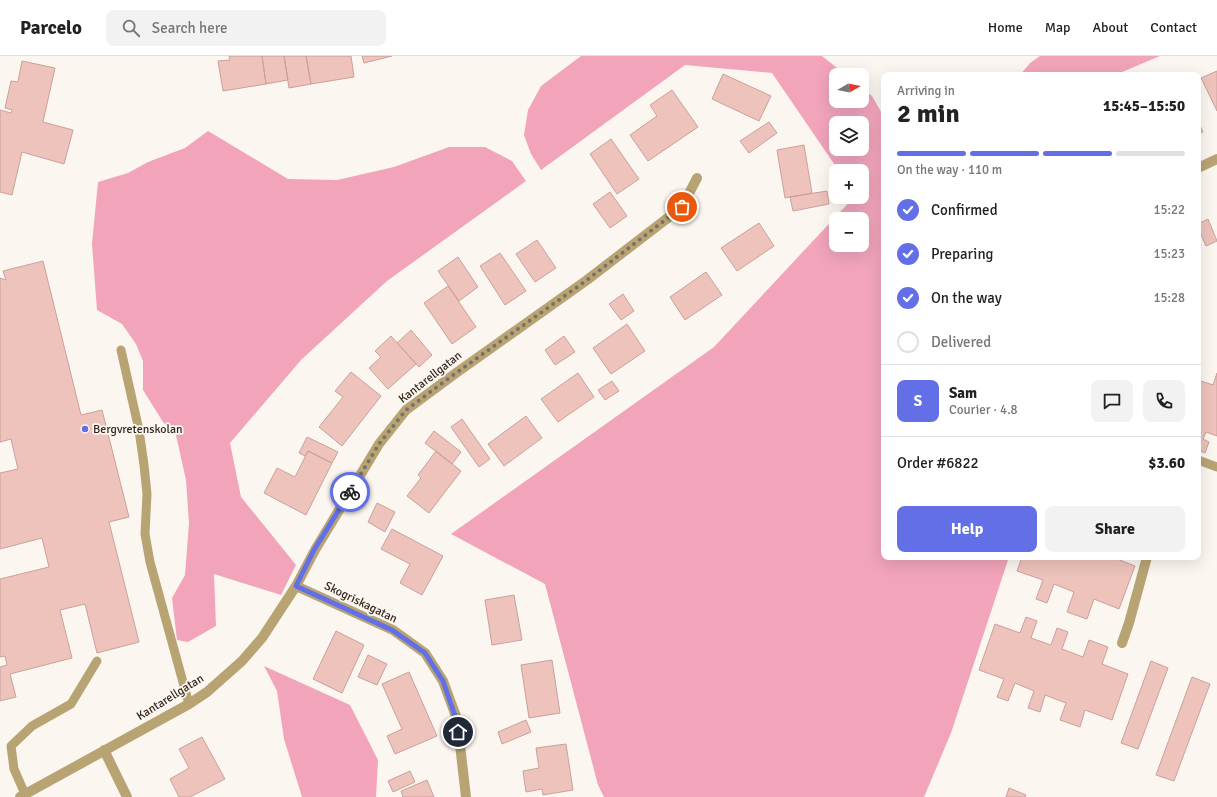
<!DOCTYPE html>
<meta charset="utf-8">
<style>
body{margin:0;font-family:Signika,sans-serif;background:#f2f2f2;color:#222;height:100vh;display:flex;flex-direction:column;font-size:15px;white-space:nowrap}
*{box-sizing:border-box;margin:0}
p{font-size:13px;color:#767676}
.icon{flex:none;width:22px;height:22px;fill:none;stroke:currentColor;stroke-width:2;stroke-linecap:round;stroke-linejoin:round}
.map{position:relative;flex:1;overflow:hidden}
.details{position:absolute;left:881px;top:16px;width:320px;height:488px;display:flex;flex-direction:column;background:#fff;border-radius:8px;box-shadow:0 4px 16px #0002}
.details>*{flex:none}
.needle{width:26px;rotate:81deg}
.controls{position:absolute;left:829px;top:12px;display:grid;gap:8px}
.controls a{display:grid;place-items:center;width:40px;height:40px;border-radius:8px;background:#fff;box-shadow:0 4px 16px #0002;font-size:20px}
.pin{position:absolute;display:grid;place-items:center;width:34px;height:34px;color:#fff;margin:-17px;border:2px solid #fff;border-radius:50%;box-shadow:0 1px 4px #0007}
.courier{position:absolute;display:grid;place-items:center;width:40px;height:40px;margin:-20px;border:3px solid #626fe7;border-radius:50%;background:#fff;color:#222;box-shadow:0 1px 5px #0007}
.summary em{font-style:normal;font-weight:700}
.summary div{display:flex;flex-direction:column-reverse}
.summary{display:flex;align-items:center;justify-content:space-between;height:68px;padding:0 16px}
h1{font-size:26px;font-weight:700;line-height:30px}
.bar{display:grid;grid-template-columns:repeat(4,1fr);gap:6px 4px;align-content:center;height:48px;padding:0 16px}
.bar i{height:5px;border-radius:3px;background:#e0e0e0}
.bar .on{background:#626fe7}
.bar p{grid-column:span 4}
.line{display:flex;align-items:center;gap:10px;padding:0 16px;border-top:1px solid #e0e0e0}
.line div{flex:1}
.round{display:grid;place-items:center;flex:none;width:42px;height:42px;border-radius:8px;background:#f2f2f2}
ol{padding:0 16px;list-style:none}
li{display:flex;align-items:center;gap:12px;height:44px}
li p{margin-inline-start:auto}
li .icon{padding:4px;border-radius:50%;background:#626fe7;color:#fff;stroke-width:4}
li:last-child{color:#767676}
li i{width:22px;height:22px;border:2px solid #e0e0e0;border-radius:50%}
.action{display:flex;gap:8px;margin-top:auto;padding:8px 16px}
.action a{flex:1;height:46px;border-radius:8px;background:#626fe7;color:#fff;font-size:16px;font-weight:700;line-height:46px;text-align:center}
.action a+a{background:#f2f2f2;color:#222}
header{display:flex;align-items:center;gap:24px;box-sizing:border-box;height:56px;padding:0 20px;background:#fff;border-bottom:1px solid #e0e0e0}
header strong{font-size:19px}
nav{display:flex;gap:22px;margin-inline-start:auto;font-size:14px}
.search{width:280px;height:36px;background:#f2f2f2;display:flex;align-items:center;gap:10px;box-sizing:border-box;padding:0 14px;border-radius:8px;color:#767676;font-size:15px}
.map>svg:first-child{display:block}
.forest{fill:#f1a4ba;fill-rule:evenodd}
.building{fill:#edc3bb;stroke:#caa19a}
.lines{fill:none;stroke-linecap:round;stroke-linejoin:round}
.lane{stroke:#b8a473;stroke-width:9}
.street{stroke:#b8a473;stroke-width:10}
.done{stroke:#7a7068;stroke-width:4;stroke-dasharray:0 7.2}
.route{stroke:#626fe7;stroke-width:5}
.poi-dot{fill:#626fe7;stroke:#fcf6f1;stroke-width:1.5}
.labels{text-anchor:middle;stroke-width:3.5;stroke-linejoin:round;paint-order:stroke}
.street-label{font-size:12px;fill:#34281e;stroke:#fcf6f1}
.poi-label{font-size:12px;fill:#34281e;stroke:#fcf6f1;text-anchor:start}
</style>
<header>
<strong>Parcelo</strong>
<div class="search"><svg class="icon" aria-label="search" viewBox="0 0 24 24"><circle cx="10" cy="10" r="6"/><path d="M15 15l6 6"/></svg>Search here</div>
<nav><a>Home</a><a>Map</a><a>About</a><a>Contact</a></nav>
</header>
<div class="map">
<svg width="1217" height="741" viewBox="0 0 1217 741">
<rect width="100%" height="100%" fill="#fcf6f1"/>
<path class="forest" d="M581 0H822L846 19H836V45H862V32L872 40 884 61V501H1009L951 677 924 741H604L598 729 545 528 451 478 714 291 854 141H862V115H839L772 17 685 9 541 114 531 98 524 79 528 54 541 30ZM836 67H862V93H836ZM836 163H862V189H836Z
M1040 0H1160L1115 19H1020L1030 7Z
M208 75 288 123 337 124 394 111 449 91H485L512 105 526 125 387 225 301 304 230 387 241 441 296 509 281 539 214 518 216 570 188 586 177 584 172 542 185 519 189 467 186 424 176 379 163 366 143 334V305L136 288 122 268 97 254 92 188 98 126 128 117 148 106 185 92Z
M264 610 350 649 378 704 376 741H302L284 683 277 635Z"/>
<path class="building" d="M229 0H262L266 28 223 35 218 5 230 4Z
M262 0H284L288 24 266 28Z
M284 0H306L311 28 289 32Z
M306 0H351L354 21 311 28Z
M362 0H392L364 7Z
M22 5 55 12 43 66 73 74 64 108 22 96 12 139 0 136V54L11 57 12 54 5 52 11 25 18 26Z
M1217 15V55L1201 22Z
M723 18 771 40 759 65 712 43Z
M672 34 698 71 648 105 630 79 657 60 650 49Z
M1198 65 1203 76 1198 78Z
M769 66 777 77 749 97 740 85Z
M611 83 639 123 617 138 590 98Z
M804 89 812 137 785 142 777 94Z
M827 135 829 148 793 155 790 141Z
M610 136 627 160 610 172 593 148Z
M1208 163 1217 185 1206 190 1198 172V168Z
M759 167 774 190 737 215 721 192Z
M537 184 556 212 535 226 516 198Z
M500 197 526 235 505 249 480 210Z
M458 201 478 231 459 245 438 215Z
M43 205 81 359 102 354 129 461 109 466 139 586 97 597 85 548 60 554 72 602 10 618 16 641 0 645V611L7 609 5 600 0 601V523L49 511 42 482 0 493V417L18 413 11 383 0 386V222L6 224 3 215Z
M706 216 722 239 685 264 670 241Z
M448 230 476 271 452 288 424 247Z
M623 238 634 255 621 264 609 248Z
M627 268 645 295 611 318 593 292Z
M411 274 432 299 419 311 397 287Z
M391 280 416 308 388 333 369 312 381 301 375 295Z
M564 280 575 296 555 309 545 294Z
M351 316 381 340 342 390 319 371 343 341 335 335Z
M578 317 594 341 558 366 541 343Z
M1217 317V380L1206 376 1203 383 1209 386 1205 397 1198 394V324L1213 329Z
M612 325 619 335 605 344 598 334Z
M526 360 542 382 504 410 488 388Z
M462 363 490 403 479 411 451 371Z
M434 375 461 396 452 408 425 387Z
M307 381 338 396 332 407 308 395 305 400 299 397Z
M308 395 332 407 306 459 264 437 277 412 295 421Z
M436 395 461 415 429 457 407 440 421 422 418 419Z
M377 447 395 456 385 476 368 466Z
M392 473 443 500 422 539 400 527 410 508 381 493Z
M1022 501H1112L1135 510 1119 553 1094 543 1087 563 1067 556 1074 536 1054 528 1047 547 1036 543 1043 524 1017 515Z
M514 539 522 584 492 589 485 544Z
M1026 561 1037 565 1031 582 1051 589 1057 572 1068 576 1062 593 1083 601 1089 584 1108 591 1102 608 1128 618 1112 664 1085 654 1080 671 1060 664 1066 647 1045 639 1040 656 1028 652 1034 635 1015 627 1008 645 997 641 1004 623 979 614 995 568 1020 577Z
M336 575 364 589 342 637 313 623Z
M368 599 387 608 377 629 358 621Z
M552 604 560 657 529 662 521 609Z
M1151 605 1168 612 1138 693 1121 687Z
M409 616 437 680 395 698 387 680 402 673 382 628Z
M1192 621 1210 628 1174 725 1156 719Z
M526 664 531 676 502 688 498 676Z
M202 681 225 723 190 741H179L170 723 189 712 179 693Z
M566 688 573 734 543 739 542 733 526 736 523 715 539 712 536 692Z
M410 715 415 726 393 736 388 725Z
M427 724 434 741H403L401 735Z
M1009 732 1026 739 1025 741H1006Z"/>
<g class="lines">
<path class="lane" d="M121 294 139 374 144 409 147 438 145 478 150 506 189 648
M1198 404 1217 411
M25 738 14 713 11 690 32 670 71 648 97 605"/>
<path class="street" d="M1198 112 1217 103
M296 530 393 574 425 597 443 625 457 663 466 741
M1122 587 1129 567 1147 501
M104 694 127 741
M20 741 189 648 207 636 242 605 262 582 296 530 315 494 379 388 406 354 456 317 587 224 682 151 697 122"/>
</g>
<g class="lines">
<path class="done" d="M350 436 379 388 406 354 456 317 587 224 682 151"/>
<path class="route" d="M350 436 314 494 296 530 392 574 425 597 443 625 456 663 458 676"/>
</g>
<circle class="poi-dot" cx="85" cy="373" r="4"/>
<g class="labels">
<g class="street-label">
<text transform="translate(430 321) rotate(-38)" y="4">Kantarellgatan</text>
<text transform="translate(361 546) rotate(26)" y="4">Skogriskagatan</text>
<text transform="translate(170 641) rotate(-32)" y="4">Kantarellgatan</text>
</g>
<g class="poi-label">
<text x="93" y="377">Bergvretenskolan</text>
</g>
</g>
</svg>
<div class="controls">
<a><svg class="needle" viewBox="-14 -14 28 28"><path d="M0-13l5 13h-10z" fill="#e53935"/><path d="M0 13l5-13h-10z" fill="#767676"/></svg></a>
<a><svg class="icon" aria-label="layers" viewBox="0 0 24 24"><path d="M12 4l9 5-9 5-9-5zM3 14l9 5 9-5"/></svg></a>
<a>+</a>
<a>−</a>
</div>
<div class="pin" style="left:682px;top:151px;background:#ea580c"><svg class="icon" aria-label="bag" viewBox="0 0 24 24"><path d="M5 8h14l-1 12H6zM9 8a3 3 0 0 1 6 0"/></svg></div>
<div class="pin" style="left:458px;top:676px;background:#1f2937"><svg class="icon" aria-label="home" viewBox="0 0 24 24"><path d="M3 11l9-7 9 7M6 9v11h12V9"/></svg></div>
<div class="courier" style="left:350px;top:436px"><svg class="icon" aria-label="bike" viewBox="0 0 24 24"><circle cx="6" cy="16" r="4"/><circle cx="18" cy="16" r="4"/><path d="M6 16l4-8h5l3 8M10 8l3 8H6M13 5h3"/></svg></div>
<section class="details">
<div class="summary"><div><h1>2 min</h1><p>Arriving in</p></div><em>15:45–15:50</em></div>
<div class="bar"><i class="on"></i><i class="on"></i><i class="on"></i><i></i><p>On the way · 110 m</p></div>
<ol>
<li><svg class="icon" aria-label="check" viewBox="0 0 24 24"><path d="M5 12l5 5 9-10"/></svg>Confirmed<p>15:22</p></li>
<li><svg class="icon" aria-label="check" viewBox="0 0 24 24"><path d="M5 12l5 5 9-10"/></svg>Preparing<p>15:23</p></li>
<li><svg class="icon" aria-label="check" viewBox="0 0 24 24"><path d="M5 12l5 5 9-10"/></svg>On the way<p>15:28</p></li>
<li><i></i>Delivered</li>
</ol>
<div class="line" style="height:72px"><b class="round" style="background:#626fe7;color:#fff">S</b><div><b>Sam</b><p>Courier · 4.8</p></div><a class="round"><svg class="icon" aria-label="chat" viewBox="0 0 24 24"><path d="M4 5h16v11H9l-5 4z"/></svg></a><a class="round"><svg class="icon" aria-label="phone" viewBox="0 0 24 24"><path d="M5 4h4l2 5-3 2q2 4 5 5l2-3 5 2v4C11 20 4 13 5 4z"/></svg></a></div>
<div class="line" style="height:52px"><div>Order #6822</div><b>$3.60</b></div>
<div class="action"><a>Help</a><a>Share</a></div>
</section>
</div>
